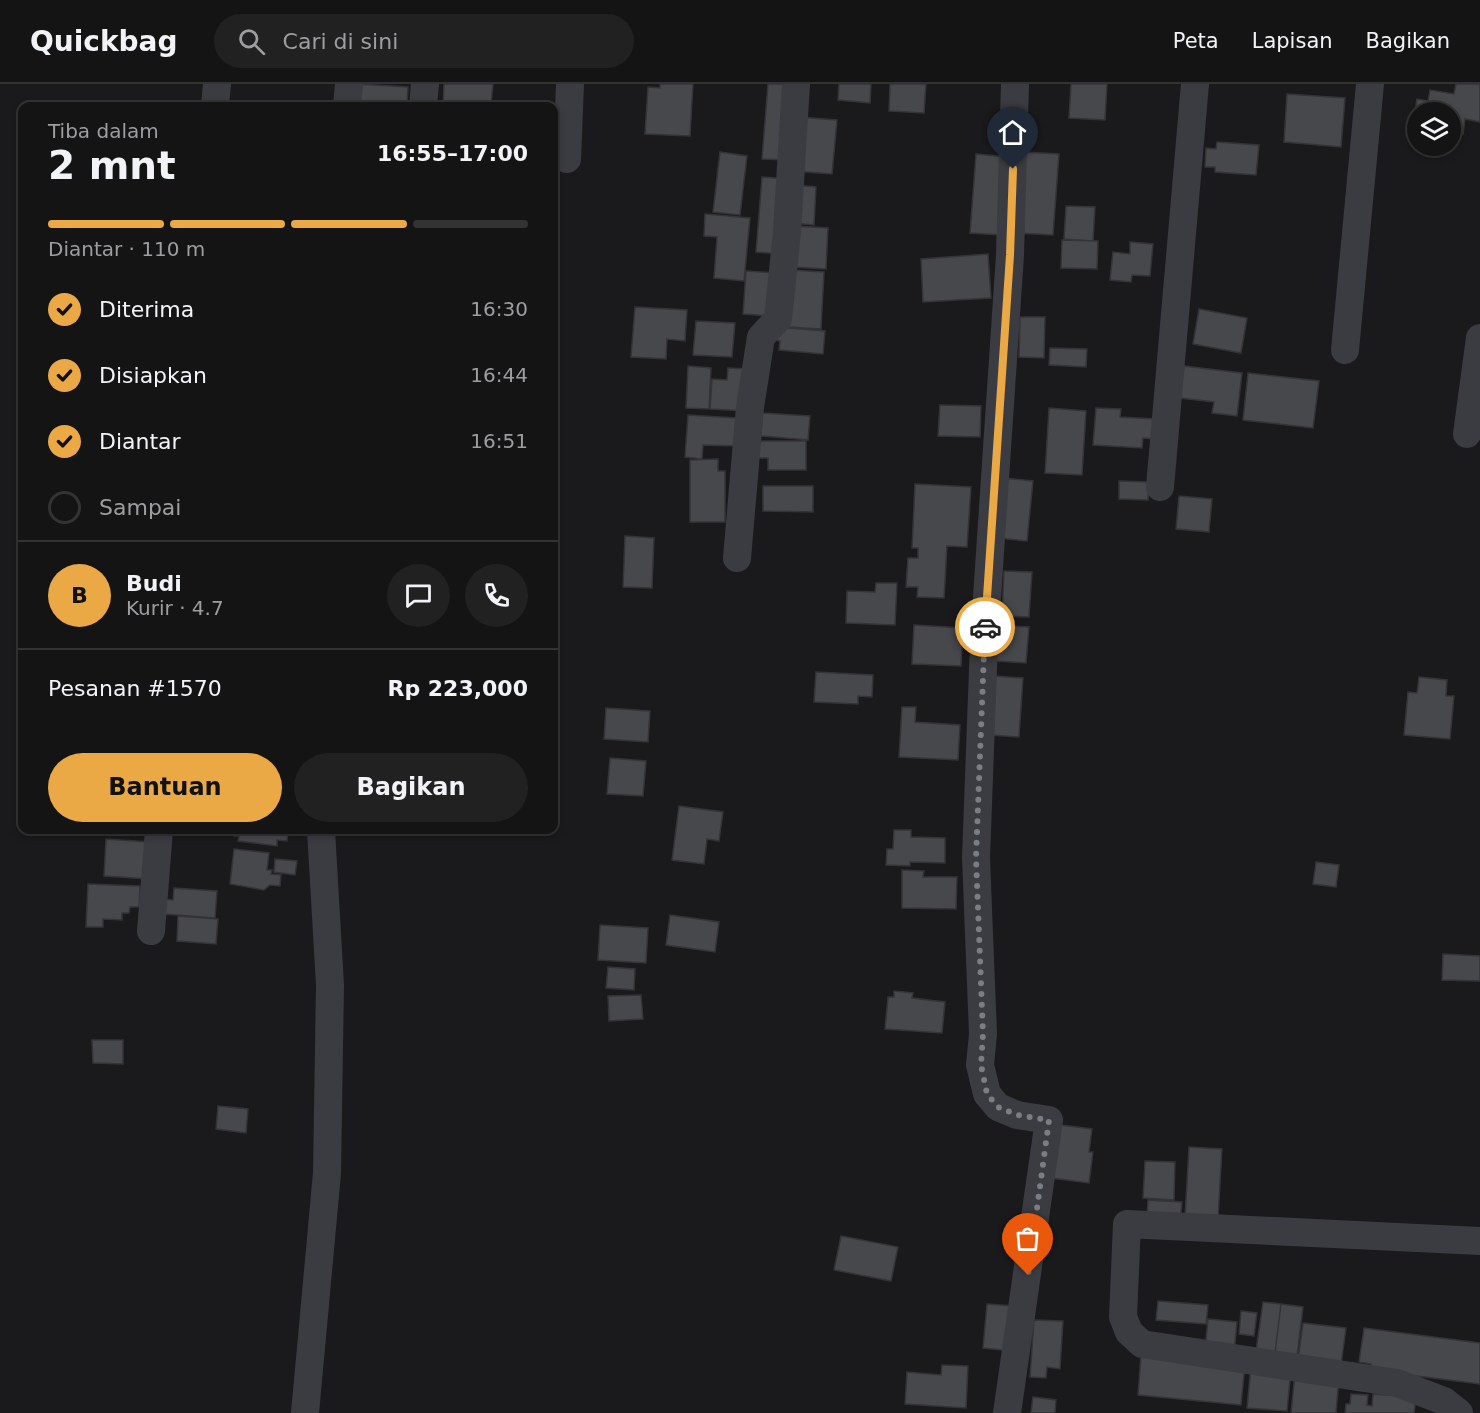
<!DOCTYPE html>
<html lang="id">
<meta charset="utf-8">
<style>
body{margin:0;font-family:"DejaVu Sans",sans-serif;background:#212122;color:#f1f3f6;height:100vh;display:flex;flex-direction:column;font-size:22px;white-space:nowrap}
*{box-sizing:border-box;margin:0}
p{font-size:20px;color:#9d9ea0}
.icon{flex:none;width:33px;height:33px;fill:none;stroke:currentColor;stroke-width:2;stroke-linecap:round;stroke-linejoin:round}
.map{position:relative;flex:1;overflow:hidden}
.sheet{position:absolute;left:18px;top:18px;width:540px;height:732px;display:flex;flex-direction:column;background:#141415;border-radius:12px;box-shadow:0 3px 9px #0003,0 0 0 2px #333334}
.sheet>*{flex:none}
.buttons{position:absolute;left:1407px;top:18px;display:grid;gap:12px}
.buttons a{display:grid;place-items:center;width:54px;height:54px;border-radius:50%;background:#141415;box-shadow:0 3px 9px #0003,0 0 0 2px #333334;font-size:30px}
.pin{position:absolute;display:grid;place-items:center;width:51px;height:51px;color:#fff;margin:-62px -26px;border-radius:50% 50% 50% 0;rotate:-45deg;box-shadow:0 0 6px #0007}
.pin .icon{rotate:45deg}
.courier{position:absolute;display:grid;place-items:center;width:60px;height:60px;margin:-30px;border:4px solid #eaa945;border-radius:50%;background:#fff;color:#222;box-shadow:0 2px 8px #0007}
.summary em{font-style:normal;font-weight:600}
.summary div{display:flex;flex-direction:column-reverse}
.summary{display:flex;align-items:center;justify-content:space-between;height:102px;padding:0 30px}
h1{font-size:39px;font-weight:600;line-height:45px}
.bar{display:grid;grid-template-columns:repeat(4,1fr);gap:9px 6px;align-content:center;height:72px;padding:0 30px}
.bar i{height:8px;border-radius:4px;background:#333334}
.bar .active{background:#eaa945}
.bar p{grid-column:span 4}
.line{display:flex;align-items:center;gap:15px;padding:0 30px;border-top:2px solid #333334}
.line div{flex:1}
.round{display:grid;place-items:center;flex:none;width:63px;height:63px;border-radius:32px;background:#212122}
ol{padding:0 30px;list-style:none}
li{display:flex;align-items:center;gap:18px;height:66px}
li p{margin-inline-start:auto}
li .icon{padding:6px;border-radius:50%;background:#eaa945;color:#111;stroke-width:4}
li:last-child{color:#9d9ea0}
li i{width:33px;height:33px;border:3px solid #333334;border-radius:50%}
.action{display:flex;gap:12px;margin-top:auto;padding:12px 30px}
.action a{flex:1;height:69px;border-radius:36px;background:#eaa945;color:#111;font-size:24px;font-weight:600;line-height:69px;text-align:center}
.action a+a{background:#212122;color:#f1f3f6}
header{display:flex;align-items:center;gap:36px;box-sizing:border-box;height:84px;padding:0 30px;background:#141415;border-bottom:2px solid #333334}
header strong{font-size:28px}
nav{display:flex;gap:33px;margin-inline-start:auto;font-size:21px}
.search{width:420px;height:54px;background:#212122;display:flex;align-items:center;gap:15px;box-sizing:border-box;padding:0 21px;border-radius:33px;color:#9d9ea0;font-size:22px}
.map>svg:first-child{display:block}
.building{fill:#47484c;stroke:#343438;stroke-width:1.5}
.lines{fill:none;stroke-linecap:round;stroke-linejoin:round}
.minor{stroke:#3b3c41;stroke-width:28}
.done{stroke:#7a7d83;stroke-width:6;stroke-dasharray:0 10.8}
.route{stroke:#eaa945;stroke-width:8}
</style>
<header>
<strong>Quickbag</strong>
<div class="search"><svg class="icon" aria-label="search" viewBox="0 0 24 24"><circle cx="10" cy="10" r="6"/><path d="M15 15l6 6"/></svg>Cari di sini</div>
<nav><a>Peta</a><a>Lapisan</a><a>Bagikan</a></nav>
</header>
<div class="map">
<svg width="1480" height="1329" viewBox="0 0 1480 1329">
<rect width="100%" height="100%" fill="#1a1a1c"/>
<path class="building" d="M359 0 408 3 407 22H357Z
M444 0H493L491 22H443Z
M660 0H693L690 52 645 50 648 3 660 4Z
M768 0H792L787 76 762 75Z
M839 0H871L870 19 838 16Z
M890 0H926L924 29 889 27Z
M1071 0H1107L1105 36 1069 34Z
M1456 0H1480V38L1465 35 1463 50 1457 48 1455 55 1450 54V28H1418V39H1413L1417 15 1428 17 1430 6 1454 10Z
M1287 10 1345 14 1341 63 1284 58Z
M798 33 837 36 832 90 794 87Z
M1217 58 1259 61 1256 91 1215 88V83H1205L1206 64 1216 65Z
M720 68 747 72 740 131 713 128Z
M1023 68 1059 70 1053 151 1017 149Z
M976 70 1007 73 1001 151 970 149Z
M762 93 788 95 781 170 756 168Z
M795 101 816 103 814 141 793 139Z
M1066 122 1095 123 1093 157 1064 155Z
M705 130 750 134 744 197 714 194 717 153 704 152Z
M795 142 828 144 826 185 792 183Z
M1062 156 1098 157 1097 185 1061 184Z
M1130 158 1153 160 1150 192 1132 191 1131 198 1110 196 1113 168 1130 170Z
M988 170 991 214 923 218 921 175Z
M790 186 824 188 821 245 787 243Z
M746 187 776 189 773 232 743 230Z
M635 223 687 226 685 257 667 255 666 275 631 273Z
M1199 225 1247 234 1241 269 1193 260Z
M1020 233H1045L1044 274 1019 273Z
M696 237 735 239 732 273 693 271Z
M777 243 825 247 823 270 779 266 780 257 775 256Z
M1050 264 1087 265 1086 283 1049 281Z
M688 282 711 284 709 325 686 324Z
M1184 282 1242 289 1237 332 1212 329 1214 318 1180 314Z
M728 284 748 285 746 327 710 325 712 295 727 296Z
M1248 289 1319 297 1313 344 1243 336Z
M940 321 981 322 980 353 938 352Z
M1049 324 1086 327 1082 391 1045 389Z
M1096 324 1121 325 1120 333 1156 335 1155 355 1143 354 1142 364 1093 361Z
M762 329 810 332 808 356 761 352Z
M688 331 736 334 735 362 703 361 702 375 685 373Z
M753 357H806V386H768V374H753Z
M718 375V387H725V438H690V376Z
M1003 394 1033 397 1027 457 997 454Z
M1119 397 1149 398 1148 416 1119 415Z
M915 400 971 403 967 463 947 462 944 514 917 513 918 503H906L908 474H918V464H912Z
M763 402H813V428L763 427Z
M1179 412 1212 415 1209 448 1176 445Z
M625 452 654 454 652 504 623 503Z
M1004 487 1032 488 1029 533 1002 532Z
M876 499H897L895 541 846 539 847 507 875 508Z
M914 541 963 544 961 582 912 580Z
M999 541 1029 543 1026 579 996 577Z
M816 588 873 591 872 613 858 612V620L814 618Z
M995 592 1023 594 1019 653 991 651Z
M1419 593 1447 596 1446 612H1454L1450 655 1404 651 1408 608 1417 609Z
M902 623H916L915 638 960 641 958 676 899 673Z
M606 624 650 627 648 658 604 655Z
M610 674 646 677 643 712 607 710Z
M679 722 723 728 719 757 707 755 704 780 672 776Z
M235 746H288L287 757 277 756V762L238 757 239 752H234Z
M894 746H911V753L945 754V779L910 778V782L886 781 887 765H893Z
M106 755 150 758 148 795 104 792Z
M234 765 269 769 267 786H272L271 790 281 791 280 802 270 801 264 806 230 800Z
M275 775 297 777 295 791 274 788Z
M1316 778 1339 781 1336 803 1313 800Z
M902 786 924 787 923 793H957L956 825 902 824Z
M88 800 140 802 139 823H130L129 829H122V836L103 835V843H86Z
M174 804 217 807 215 834 164 830 165 815 173 816Z
M670 831 719 838 715 868 666 861Z
M178 832 218 835 216 860 177 857Z
M600 841 648 844 646 879 598 876Z
M1443 870 1480 872V897L1442 896Z
M608 883 635 885 634 906 606 904Z
M894 907 913 909 912 914 945 918 942 949 885 945 888 913H894Z
M641 911 643 935 609 937 608 912Z
M92 956H123V980L93 979Z
M218 1022 248 1025 246 1049 216 1045Z
M1061 1041 1092 1045 1089 1068H1093L1089 1099 1051 1094Z
M1189 1063 1222 1065 1218 1135 1185 1133Z
M1145 1077 1175 1078 1174 1116 1143 1114Z
M1148 1116 1182 1118 1180 1138 1147 1135Z
M841 1152 898 1163 891 1197 834 1186Z
M1158 1217 1208 1221 1206 1240 1156 1236Z
M1263 1218 1281 1220 1275 1269 1256 1267Z
M987 1220 1014 1222 1011 1267 983 1264Z
M1281 1220 1303 1223 1297 1272 1275 1269Z
M1241 1227 1257 1229 1254 1252 1239 1250Z
M1208 1235 1237 1238 1234 1269 1205 1266Z
M1034 1236 1063 1237 1060 1285 1047 1283 1046 1294 1030 1293Z
M1303 1239 1346 1244 1341 1281 1298 1276Z
M1364 1244 1480 1259V1300L1370 1286 1371 1280 1359 1278Z
M1141 1271 1245 1281 1241 1321 1138 1311Z
M942 1281 968 1282 966 1324 905 1320 907 1288 941 1291Z
M1251 1282 1291 1286 1287 1327 1247 1324Z
M1295 1289 1339 1294 1336 1329H1291Z
M1351 1310 1368 1311 1367 1321 1372 1322 1373 1310 1416 1313 1414 1329H1345L1346 1320H1350Z
M1033 1313 1056 1316 1055 1329H1031Z"/>
<g class="lines">
<path class="minor" d="M215 22 217 0
M347 22 349 0
M423 22 425 0
M567 75 570 0
M1345 266 1370 0
M1467 350 1480 254
M1160 403 1195 0
M737 474 750 323 761 253 778 235 787 148 796 0
M151 847 159 746
M305 1329 327 1089 330 901 321 746
M1007 1329 1049 1036 1017 1031 998 1023 987 1010 980 981 983 950 976 774 984 558 1010 171 1015 0
M1459 1329 1444 1317 1397 1299 1142 1260 1129 1248 1123 1233 1127 1140 1480 1157"/>
</g>
<g class="lines">
<path class="done" d="M985 543 976 774 983 950 981 981 987 1010 998 1023 1017 1031 1049 1036 1028 1191"/>
<path class="route" d="M985 543 1010 171 1013 85"/>
</g>
</svg>
<div class="buttons">
<a><svg class="icon" aria-label="layers" viewBox="0 0 24 24"><path d="M12 4l9 5-9 5-9-5zM3 14l9 5 9-5"/></svg></a>
</div>
<div class="pin" style="left:1028px;top:1191px;background:#ea580c"><svg class="icon" aria-label="bag" viewBox="0 0 24 24"><path d="M5 8h14l-1 12H6zM9 8a3 3 0 0 1 6 0"/></svg></div>
<div class="pin" style="left:1013px;top:85px;background:#1f2937"><svg class="icon" aria-label="home" viewBox="0 0 24 24"><path d="M3 11l9-7 9 7M6 9v11h12V9"/></svg></div>
<div class="courier" style="left:985px;top:543px"><svg class="icon" aria-label="car" viewBox="0 0 24 24"><path d="M5 17H2v-5l4-1 3-4h7l3 4 3 1v5h-3M9 17h6M6 11h13"/><circle cx="7" cy="17" r="2"/><circle cx="17" cy="17" r="2"/></svg></div>
<section class="sheet">
<div class="summary"><div><h1>2 mnt</h1><p>Tiba dalam</p></div><em>16:55–17:00</em></div>
<div class="bar"><i class="active"></i><i class="active"></i><i class="active"></i><i></i><p>Diantar · 110 m</p></div>
<ol>
<li><svg class="icon" aria-label="check" viewBox="0 0 24 24"><path d="M5 12l5 5 9-10"/></svg>Diterima<p>16:30</p></li>
<li><svg class="icon" aria-label="check" viewBox="0 0 24 24"><path d="M5 12l5 5 9-10"/></svg>Disiapkan<p>16:44</p></li>
<li><svg class="icon" aria-label="check" viewBox="0 0 24 24"><path d="M5 12l5 5 9-10"/></svg>Diantar<p>16:51</p></li>
<li><i></i>Sampai</li>
</ol>
<div class="line" style="height:108px"><b class="round" style="background:#eaa945;color:#111">B</b><div><b>Budi</b><p>Kurir · 4.7</p></div><a class="round"><svg class="icon" aria-label="chat" viewBox="0 0 24 24"><path d="M4 5h16v11H9l-5 4z"/></svg></a><a class="round"><svg class="icon" aria-label="phone" viewBox="0 0 24 24"><path d="M5 4h4l2 5-3 2q2 4 5 5l2-3 5 2v4C11 20 4 13 5 4z"/></svg></a></div>
<div class="line" style="height:78px"><div>Pesanan #1570</div><b>Rp 223,000</b></div>
<div class="action"><a>Bantuan</a><a>Bagikan</a></div>
</section>
</div>
